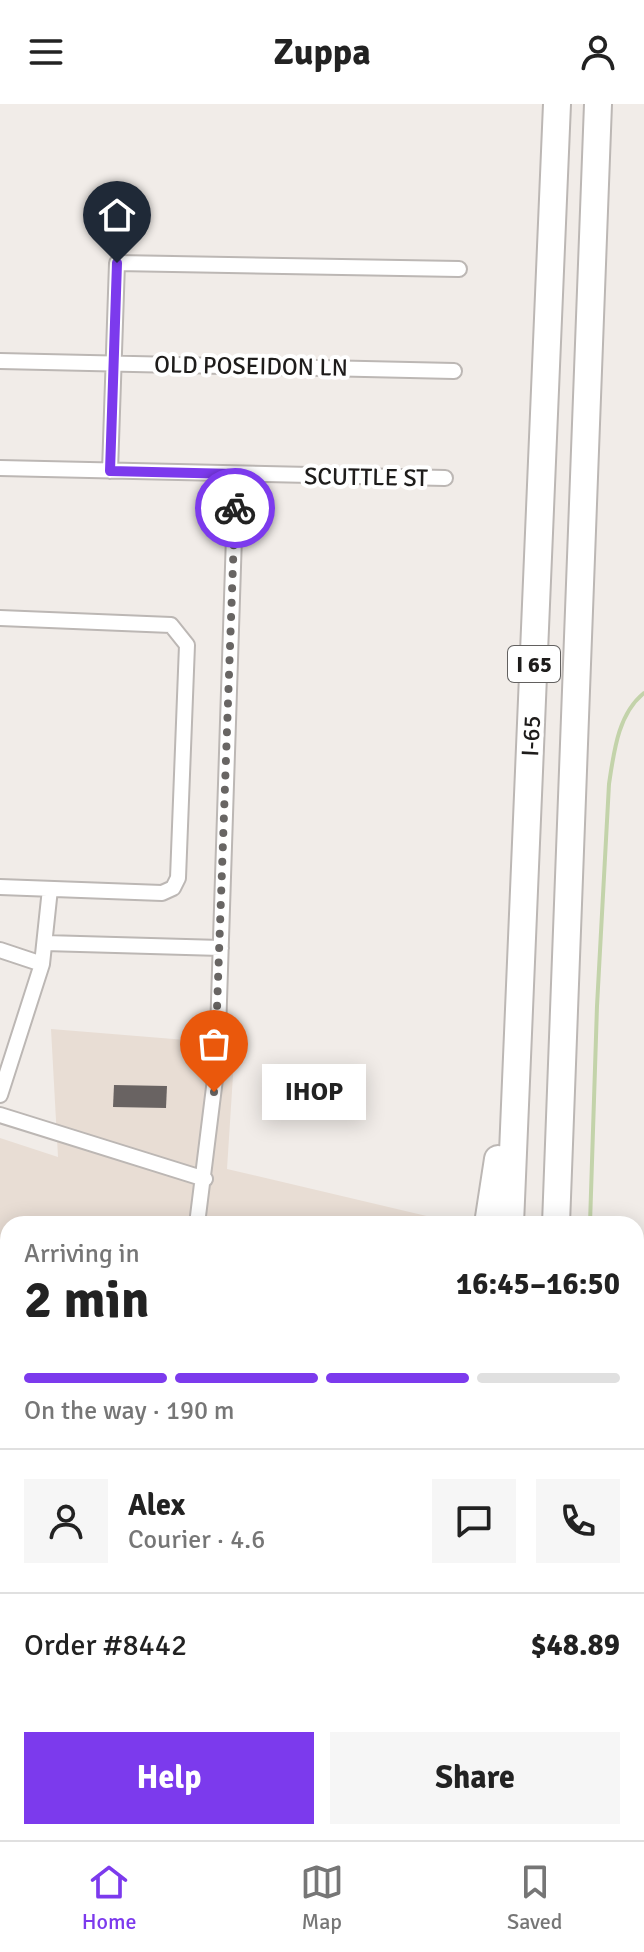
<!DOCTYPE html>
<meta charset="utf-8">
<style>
body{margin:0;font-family:Signika,sans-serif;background:#f6f6f6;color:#222;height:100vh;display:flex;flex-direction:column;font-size:30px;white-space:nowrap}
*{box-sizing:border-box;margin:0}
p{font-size:26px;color:#767676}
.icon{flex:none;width:44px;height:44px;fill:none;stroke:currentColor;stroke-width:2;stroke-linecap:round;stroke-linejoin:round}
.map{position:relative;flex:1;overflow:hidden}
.sheet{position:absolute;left:0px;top:1112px;width:644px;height:624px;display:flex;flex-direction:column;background:#fff;border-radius:24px 24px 0 0;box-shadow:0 4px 20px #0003}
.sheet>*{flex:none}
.pin{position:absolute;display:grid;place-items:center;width:68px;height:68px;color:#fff;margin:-82px -34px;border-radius:50% 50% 50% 0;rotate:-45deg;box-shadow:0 0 8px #0007}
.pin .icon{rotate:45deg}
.courier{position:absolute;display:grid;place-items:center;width:80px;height:80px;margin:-40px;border:6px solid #7c3aed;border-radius:50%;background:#fff;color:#222;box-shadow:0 2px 10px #0007}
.bubble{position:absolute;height:56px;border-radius:0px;background:#fff;box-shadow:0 4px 20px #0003;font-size:26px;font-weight:800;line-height:56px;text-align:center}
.summary em{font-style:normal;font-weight:800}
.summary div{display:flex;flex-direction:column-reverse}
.summary{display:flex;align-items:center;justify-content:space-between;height:136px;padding:0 24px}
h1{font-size:52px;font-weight:800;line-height:60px}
.bar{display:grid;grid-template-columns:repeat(4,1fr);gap:12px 8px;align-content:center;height:96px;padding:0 24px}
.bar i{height:10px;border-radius:6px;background:#e0e0e0}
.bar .on{background:#7c3aed}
.bar p{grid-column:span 4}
.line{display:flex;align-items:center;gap:20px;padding:0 24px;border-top:2px solid #e0e0e0}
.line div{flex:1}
.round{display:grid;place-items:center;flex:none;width:84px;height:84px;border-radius:0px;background:#f6f6f6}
.cta{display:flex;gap:16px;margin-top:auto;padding:16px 24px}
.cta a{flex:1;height:92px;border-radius:0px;background:#7c3aed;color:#fff;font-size:32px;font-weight:800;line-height:92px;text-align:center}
.cta a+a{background:#f6f6f6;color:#222}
header{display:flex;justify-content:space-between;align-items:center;height:104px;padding:0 24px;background:#fff;font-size:36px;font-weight:800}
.tabs{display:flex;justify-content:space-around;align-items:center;height:112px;border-top:2px solid #e0e0e0;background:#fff;font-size:22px;color:#767676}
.tabs a{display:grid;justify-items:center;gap:4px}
.tabs .on{color:#7c3aed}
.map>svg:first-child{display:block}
.built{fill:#e8ddd4}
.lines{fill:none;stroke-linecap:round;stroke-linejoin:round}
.stream{stroke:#c3d3aa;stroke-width:4}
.building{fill:#696362}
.lane-casing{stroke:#bcb7b4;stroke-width:11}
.street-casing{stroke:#bcb7b4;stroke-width:18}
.highway-casing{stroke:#bcb7b4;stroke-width:30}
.lane{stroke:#fff;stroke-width:7}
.street{stroke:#fff;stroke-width:14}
.highway{stroke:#fff;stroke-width:26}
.done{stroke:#686563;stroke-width:8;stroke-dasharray:0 14.4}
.route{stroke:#7c3aed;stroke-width:10}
.labels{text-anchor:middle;stroke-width:8;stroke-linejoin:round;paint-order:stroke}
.shield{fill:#fff;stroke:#62605f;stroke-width:2}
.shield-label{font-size:22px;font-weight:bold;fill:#1e1c1b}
.street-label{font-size:24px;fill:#1e1c1b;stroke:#fff}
</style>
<header><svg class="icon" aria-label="menu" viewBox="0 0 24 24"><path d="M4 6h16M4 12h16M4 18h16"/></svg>Zuppa<svg class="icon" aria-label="person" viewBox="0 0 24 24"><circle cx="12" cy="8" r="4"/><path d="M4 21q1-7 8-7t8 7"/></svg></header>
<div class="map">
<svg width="644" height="1736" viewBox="0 0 644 1736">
<rect width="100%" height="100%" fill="#f1ece8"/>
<path class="built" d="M51 925 235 940 227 1065 435 1114 434 1120H8V1263L0 1261V1034L58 1053Z
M0 1616 8 1618V1728H264L260 1736H0Z"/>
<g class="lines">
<path class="stream" d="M590 1120 597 902 609 680C614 647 618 610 644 589
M636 1469 644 1496"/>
</g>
<path class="building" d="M114 981 167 982 166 1004 113 1003Z"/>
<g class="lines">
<defs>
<path id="lane" d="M0 1499 8 1501"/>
<path id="street" d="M0 257 454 267
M0 364 445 374
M110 367 117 159 459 165
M0 514 171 521 187 541 178 774 173 784 162 789 0 783
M45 839 221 844
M0 846 42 860
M0 991 42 860 50 785
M0 1011 205 1075
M197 1120 217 959 236 370
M124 1736 128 1728"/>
<path id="highway" d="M488 1120 498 1055
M510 1120 557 0
M556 1120 598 0
M0 1549 8 1551
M0 1582 8 1585
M636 1588 644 1611
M328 1728 331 1736
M438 1728 464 1736
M552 1728 577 1736
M485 1736 486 1728
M529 1736 530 1728"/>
</defs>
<use href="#lane" class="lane-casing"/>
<use href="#street" class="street-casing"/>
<use href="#highway" class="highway-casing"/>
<use href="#lane" class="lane"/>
<use href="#street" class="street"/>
<use href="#highway" class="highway"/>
</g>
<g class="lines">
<path class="done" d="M214 988 235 404"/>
<path class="route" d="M117 159 110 367 236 370 235 404"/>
</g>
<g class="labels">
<rect class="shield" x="508" y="542" width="52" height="36" rx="6"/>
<g class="shield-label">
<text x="534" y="568">I 65</text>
</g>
<g class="street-label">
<text transform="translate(251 262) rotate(1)" y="8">OLD POSEIDON LN</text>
<text transform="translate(366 373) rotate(1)" y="8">SCUTTLE ST</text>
<text transform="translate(531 632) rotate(-87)" y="8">I-65</text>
</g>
</g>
</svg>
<div class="pin" style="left:214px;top:988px;background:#ea580c"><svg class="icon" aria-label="bag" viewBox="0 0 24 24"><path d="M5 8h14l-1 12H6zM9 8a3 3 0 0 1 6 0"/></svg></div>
<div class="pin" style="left:117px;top:159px;background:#1f2937"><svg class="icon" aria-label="home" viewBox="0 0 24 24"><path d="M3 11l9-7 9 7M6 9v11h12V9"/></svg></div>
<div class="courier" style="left:235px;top:404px"><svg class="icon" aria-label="bike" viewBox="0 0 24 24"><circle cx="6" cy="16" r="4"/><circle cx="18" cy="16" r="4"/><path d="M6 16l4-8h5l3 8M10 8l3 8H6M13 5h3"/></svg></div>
<div class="bubble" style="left:262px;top:960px;width:104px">IHOP</div>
<section class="sheet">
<div class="summary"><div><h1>2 min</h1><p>Arriving in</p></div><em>16:45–16:50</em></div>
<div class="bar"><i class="on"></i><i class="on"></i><i class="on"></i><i></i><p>On the way · 190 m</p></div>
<div class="line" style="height:144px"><a class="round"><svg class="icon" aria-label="person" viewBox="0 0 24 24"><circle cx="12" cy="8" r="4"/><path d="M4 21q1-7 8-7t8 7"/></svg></a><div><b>Alex</b><p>Courier · 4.6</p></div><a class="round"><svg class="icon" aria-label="chat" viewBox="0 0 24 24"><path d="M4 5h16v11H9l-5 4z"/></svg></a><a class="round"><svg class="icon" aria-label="phone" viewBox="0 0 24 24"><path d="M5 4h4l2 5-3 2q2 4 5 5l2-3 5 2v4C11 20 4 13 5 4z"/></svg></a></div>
<div class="line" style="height:104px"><div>Order #8442</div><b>$48.89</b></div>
<div class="cta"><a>Help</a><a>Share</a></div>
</section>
</div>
<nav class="tabs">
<a class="on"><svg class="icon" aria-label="home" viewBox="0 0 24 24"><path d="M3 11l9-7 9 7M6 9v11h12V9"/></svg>Home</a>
<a><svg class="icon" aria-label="map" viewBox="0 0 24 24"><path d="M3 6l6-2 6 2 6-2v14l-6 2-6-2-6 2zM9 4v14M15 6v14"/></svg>Map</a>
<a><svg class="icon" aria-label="saved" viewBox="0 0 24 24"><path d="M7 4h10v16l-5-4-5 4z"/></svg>Saved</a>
</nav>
